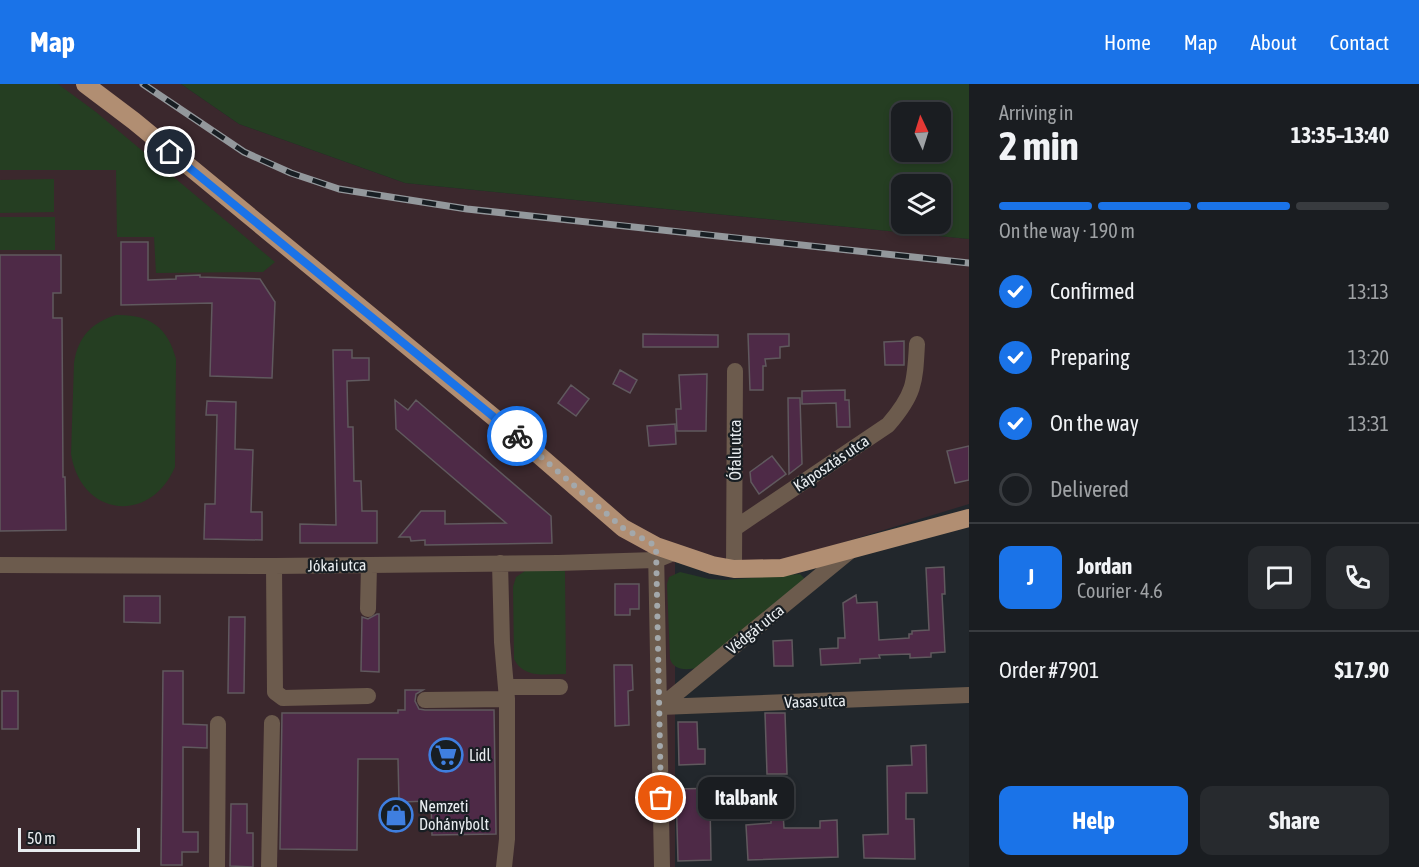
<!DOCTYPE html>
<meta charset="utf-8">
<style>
body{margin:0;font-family:"Asap Condensed",sans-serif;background:#272a2e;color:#f1f3f6;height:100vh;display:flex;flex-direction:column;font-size:22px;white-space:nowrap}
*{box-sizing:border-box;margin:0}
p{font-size:20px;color:#9fa2a5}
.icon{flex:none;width:33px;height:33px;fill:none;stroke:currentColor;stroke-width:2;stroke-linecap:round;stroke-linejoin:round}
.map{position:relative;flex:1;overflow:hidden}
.sheet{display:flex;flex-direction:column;background:#1a1d21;width:450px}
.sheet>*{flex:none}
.needle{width:39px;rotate:356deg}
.controls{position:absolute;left:891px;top:18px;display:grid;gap:12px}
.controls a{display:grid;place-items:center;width:60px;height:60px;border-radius:12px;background:#1a1d21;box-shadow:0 3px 9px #0003,0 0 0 2px #383b3f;font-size:30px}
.scale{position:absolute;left:18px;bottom:15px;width:122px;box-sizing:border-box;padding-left:6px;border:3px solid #e9edf0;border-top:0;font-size:16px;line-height:21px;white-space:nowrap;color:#e9edf0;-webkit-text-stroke:4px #181e23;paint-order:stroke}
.pin{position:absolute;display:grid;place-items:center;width:51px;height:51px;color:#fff;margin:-26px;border:3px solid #fff;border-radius:50%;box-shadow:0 2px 6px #0007}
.courier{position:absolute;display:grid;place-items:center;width:60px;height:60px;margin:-30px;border:4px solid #1a73e8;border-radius:50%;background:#fff;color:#222;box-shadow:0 2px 8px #0007}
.bubble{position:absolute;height:42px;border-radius:12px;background:#1a1d21;box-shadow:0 3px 9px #0003,0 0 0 2px #383b3f;font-size:20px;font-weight:700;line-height:42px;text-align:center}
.overview em{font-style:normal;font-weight:700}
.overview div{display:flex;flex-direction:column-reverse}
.overview{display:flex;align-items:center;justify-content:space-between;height:102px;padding:0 30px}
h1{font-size:39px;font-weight:700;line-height:45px}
.bar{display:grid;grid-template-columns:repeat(4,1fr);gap:9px 6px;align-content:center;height:72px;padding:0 30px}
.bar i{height:8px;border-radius:4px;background:#383b3f}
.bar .on{background:#1a73e8}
.bar p{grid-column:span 4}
.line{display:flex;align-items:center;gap:15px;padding:0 30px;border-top:2px solid #383b3f}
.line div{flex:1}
.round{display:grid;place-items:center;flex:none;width:63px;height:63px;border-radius:12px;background:#272a2e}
ol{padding:0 30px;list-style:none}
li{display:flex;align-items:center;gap:18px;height:66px}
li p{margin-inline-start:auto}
li .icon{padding:6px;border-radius:50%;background:#1a73e8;color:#fff;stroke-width:4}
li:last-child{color:#9fa2a5}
li i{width:33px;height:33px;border:3px solid #383b3f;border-radius:50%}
.action{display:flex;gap:12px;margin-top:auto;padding:12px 30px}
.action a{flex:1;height:69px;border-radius:12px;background:#1a73e8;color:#fff;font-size:24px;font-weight:700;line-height:69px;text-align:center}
.action a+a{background:#272a2e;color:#f1f3f6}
header{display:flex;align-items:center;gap:36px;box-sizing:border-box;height:84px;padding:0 30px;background:#1a73e8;color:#fff}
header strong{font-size:28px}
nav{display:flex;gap:33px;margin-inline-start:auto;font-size:21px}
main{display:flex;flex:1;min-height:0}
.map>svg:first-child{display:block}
.industrial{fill:#3b282d}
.green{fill:#253e22;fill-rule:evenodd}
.building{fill:#4e2a47;stroke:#60595e;stroke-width:1.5}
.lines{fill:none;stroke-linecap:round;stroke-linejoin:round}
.minor{stroke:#6c5b4d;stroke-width:16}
.major{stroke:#b18e72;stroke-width:18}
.rail-casing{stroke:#93989c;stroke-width:7}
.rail{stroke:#181e23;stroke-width:4.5;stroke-dasharray:14;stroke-linecap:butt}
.done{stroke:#a3a8ab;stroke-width:6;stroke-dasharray:0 10.8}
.route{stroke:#1a73e8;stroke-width:8}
.labels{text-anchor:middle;stroke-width:4.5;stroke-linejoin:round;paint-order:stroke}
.street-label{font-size:16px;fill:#e9edf0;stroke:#181e23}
.poi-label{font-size:16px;fill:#e9edf0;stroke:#181e23;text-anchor:start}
</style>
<header>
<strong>Map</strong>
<nav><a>Home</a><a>Map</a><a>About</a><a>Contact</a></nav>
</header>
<main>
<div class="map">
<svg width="969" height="783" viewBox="0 0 969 783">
<rect width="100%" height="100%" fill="#22272c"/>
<path class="industrial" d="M0 0H181L239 40 405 99 969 155V420L737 491 675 465V783H0Z"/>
<path class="green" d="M0 0H58L96 28 275 178 263 188 156 189 154 153H117L116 86H0Z
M181 0H969V155L405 99 239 40ZM902 28H940V68H902ZM902 100H940V140H902Z
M54 95V128L0 129V96Z
M0 133H55V166H0Z
M116 231C149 230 168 243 176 275L175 383C150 441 81 433 71 370L74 279C78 253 91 239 116 231Z
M525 487H565L566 590C546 590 524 595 514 575L513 503 516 493Z
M680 488 709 495 725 496 800 490 805 495 697 584C687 586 674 587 670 575L667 500 669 493Z"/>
<path class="building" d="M121 158H148V196L176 195V192L200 191V193L260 195 275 218 272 294 210 292 212 219 121 221Z
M0 171H61V209H53V234H62L63 393H65L66 446 0 447Z
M643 250 718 251V263H643Z
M748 250H789V262L780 263V274L765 275 766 282H763V306H750Z
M904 257V281H885L884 258Z
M333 266H352V274H369V296L347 297 348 343H353L354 397H361L362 427H377V459H300V440L336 441Z
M620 286 637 296 630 309 613 300Z
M707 290 706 347H677L676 325H681L679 291Z
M571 301 589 315 576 332 558 319Z
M845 306V316H849L850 343H837L836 319 802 320V307Z
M788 314H800L802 380 789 390Z
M395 316 408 326 416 316 551 432 552 459 425 461V456L411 457 410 453H399L421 427H445V440L506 439 396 345Z
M207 317 236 318 235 365 253 366 251 428H262V456L204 455 205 420H215L217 331H206Z
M675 340 676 360 649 362 647 342Z
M969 362V396L955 399 947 367Z
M772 372 786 390 759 410 751 398 750 388Z
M944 483 945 510H942L945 568 931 569V573L910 574V570L879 571 880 574 860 575V579L821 581 820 565 838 564V554H845L843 519 856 511 857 519 877 518 879 556 909 554V550H912V547L929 546 926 484Z
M615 500H639V525H630V531H615Z
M124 512H160V539L124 538Z
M377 530H379V588L361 587 362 533 368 535Z
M229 533H245L244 609H228Z
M792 556 793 582H774L773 557Z
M614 581H632L633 606 628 607 629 641 615 642Z
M163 587H183V640L207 641V664L183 663V748H198V768H182V781H161Z
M405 606H423L416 610 415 617 419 625 425 626H494L496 750 432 751 431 717 399 718 398 675H358L357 766 280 765 282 629H398V626H405Z
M2 607H18V645H2Z
M765 629H785L787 690H767Z
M678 638H697L698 665H705V680L679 681Z
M926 661 927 709H906V735H914L915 775 864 774 863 751 888 750 887 682 912 681 911 662Z
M719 704V717H710L711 776 678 777 676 705Z
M231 720H247V749H253V783L230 782Z
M771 729H783L784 744H820V737L837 736 838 773 748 776 746 741 771 739Z"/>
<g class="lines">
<path class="minor" d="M735 444 888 341C915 310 915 298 917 260
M656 466 662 783
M500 479 502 558 507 615V755L504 783
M0 481 274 482 558 479 656 476 673 469
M274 482 275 608 283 614 368 612
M734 485 735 287
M368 525 369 481
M506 603H560
M425 616 507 615
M660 623 969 611
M660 623 850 467
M217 783 218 640
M269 783 272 639"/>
<path class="major" d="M85 0 134 37 519 354 623 444 656 462 712 481 734 485 782 484 969 434"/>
<defs>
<path id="rail" d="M143 0 244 68 291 89 339 105 467 125 969 179"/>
</defs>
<use href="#rail" class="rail-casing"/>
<use href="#rail" class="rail"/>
</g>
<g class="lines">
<path class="done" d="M517 352 623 444 656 462 661 714"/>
<path class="route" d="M170 68 517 352"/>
</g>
<defs>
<symbol id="supermarket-ring" viewBox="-11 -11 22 22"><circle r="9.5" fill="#181e23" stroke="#3f7fe0" stroke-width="1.5"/><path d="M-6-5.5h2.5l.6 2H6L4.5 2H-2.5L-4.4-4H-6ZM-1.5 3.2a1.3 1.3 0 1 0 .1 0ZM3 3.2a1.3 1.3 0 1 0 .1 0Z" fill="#3f7fe0"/></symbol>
<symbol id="shop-ring" viewBox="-11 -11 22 22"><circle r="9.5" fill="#181e23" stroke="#3f7fe0" stroke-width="1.5"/><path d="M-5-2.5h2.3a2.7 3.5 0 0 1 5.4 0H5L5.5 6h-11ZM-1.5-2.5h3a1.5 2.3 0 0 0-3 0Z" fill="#3f7fe0"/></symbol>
</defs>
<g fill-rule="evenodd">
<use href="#supermarket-ring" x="427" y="652" width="38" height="38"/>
<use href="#shop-ring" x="377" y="712" width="38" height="38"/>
</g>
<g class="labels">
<g class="street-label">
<text transform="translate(735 366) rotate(-90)" y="6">Ófalu utca</text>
<text transform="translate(831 379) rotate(-34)" y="6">Káposztás utca</text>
<text transform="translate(337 481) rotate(-1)" y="6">Jókai utca</text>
<text transform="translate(755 545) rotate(-39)" y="6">Védgát utca</text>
<text transform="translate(815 617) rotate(-2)" y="6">Vasas utca</text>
</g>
<g class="poi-label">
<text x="469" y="677">Lidl</text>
<text x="419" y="728">Nemzeti<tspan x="419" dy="18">Dohánybolt</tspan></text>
</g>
</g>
</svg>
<div class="controls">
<a><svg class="needle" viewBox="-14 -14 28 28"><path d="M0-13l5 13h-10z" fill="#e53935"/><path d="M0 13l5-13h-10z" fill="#9fa2a5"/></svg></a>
<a><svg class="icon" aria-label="layers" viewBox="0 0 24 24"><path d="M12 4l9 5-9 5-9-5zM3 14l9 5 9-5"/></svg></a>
</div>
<div class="scale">50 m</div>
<div class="pin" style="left:661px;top:714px;background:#ea580c"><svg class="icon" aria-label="bag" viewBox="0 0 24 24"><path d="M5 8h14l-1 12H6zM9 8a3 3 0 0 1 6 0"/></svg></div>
<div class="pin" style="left:170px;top:68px;background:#1f2937"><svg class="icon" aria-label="home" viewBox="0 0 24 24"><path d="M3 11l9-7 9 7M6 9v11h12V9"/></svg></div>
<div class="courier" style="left:517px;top:352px"><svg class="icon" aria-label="bike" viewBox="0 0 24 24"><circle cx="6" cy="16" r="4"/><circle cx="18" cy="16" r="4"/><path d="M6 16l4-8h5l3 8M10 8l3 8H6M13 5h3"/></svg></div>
<div class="bubble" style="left:698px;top:693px;width:96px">Italbank</div>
</div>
<section class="sheet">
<div class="overview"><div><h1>2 min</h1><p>Arriving in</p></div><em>13:35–13:40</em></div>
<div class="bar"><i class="on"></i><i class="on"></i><i class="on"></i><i></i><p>On the way · 190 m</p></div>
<ol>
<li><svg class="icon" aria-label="check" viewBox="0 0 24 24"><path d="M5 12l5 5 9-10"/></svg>Confirmed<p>13:13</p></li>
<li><svg class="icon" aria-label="check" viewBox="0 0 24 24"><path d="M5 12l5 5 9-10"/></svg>Preparing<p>13:20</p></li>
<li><svg class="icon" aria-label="check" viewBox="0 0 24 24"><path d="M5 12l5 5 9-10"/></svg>On the way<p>13:31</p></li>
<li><i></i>Delivered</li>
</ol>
<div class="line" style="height:108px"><b class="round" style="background:#1a73e8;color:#fff">J</b><div><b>Jordan</b><p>Courier · 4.6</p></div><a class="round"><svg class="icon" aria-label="chat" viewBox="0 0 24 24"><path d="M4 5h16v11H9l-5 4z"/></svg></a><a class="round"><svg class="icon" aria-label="phone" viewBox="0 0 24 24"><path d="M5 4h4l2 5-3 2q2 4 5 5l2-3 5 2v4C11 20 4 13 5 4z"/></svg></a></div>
<div class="line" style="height:78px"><div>Order #7901</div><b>$17.90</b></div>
<div class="action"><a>Help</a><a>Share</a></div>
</section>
</main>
